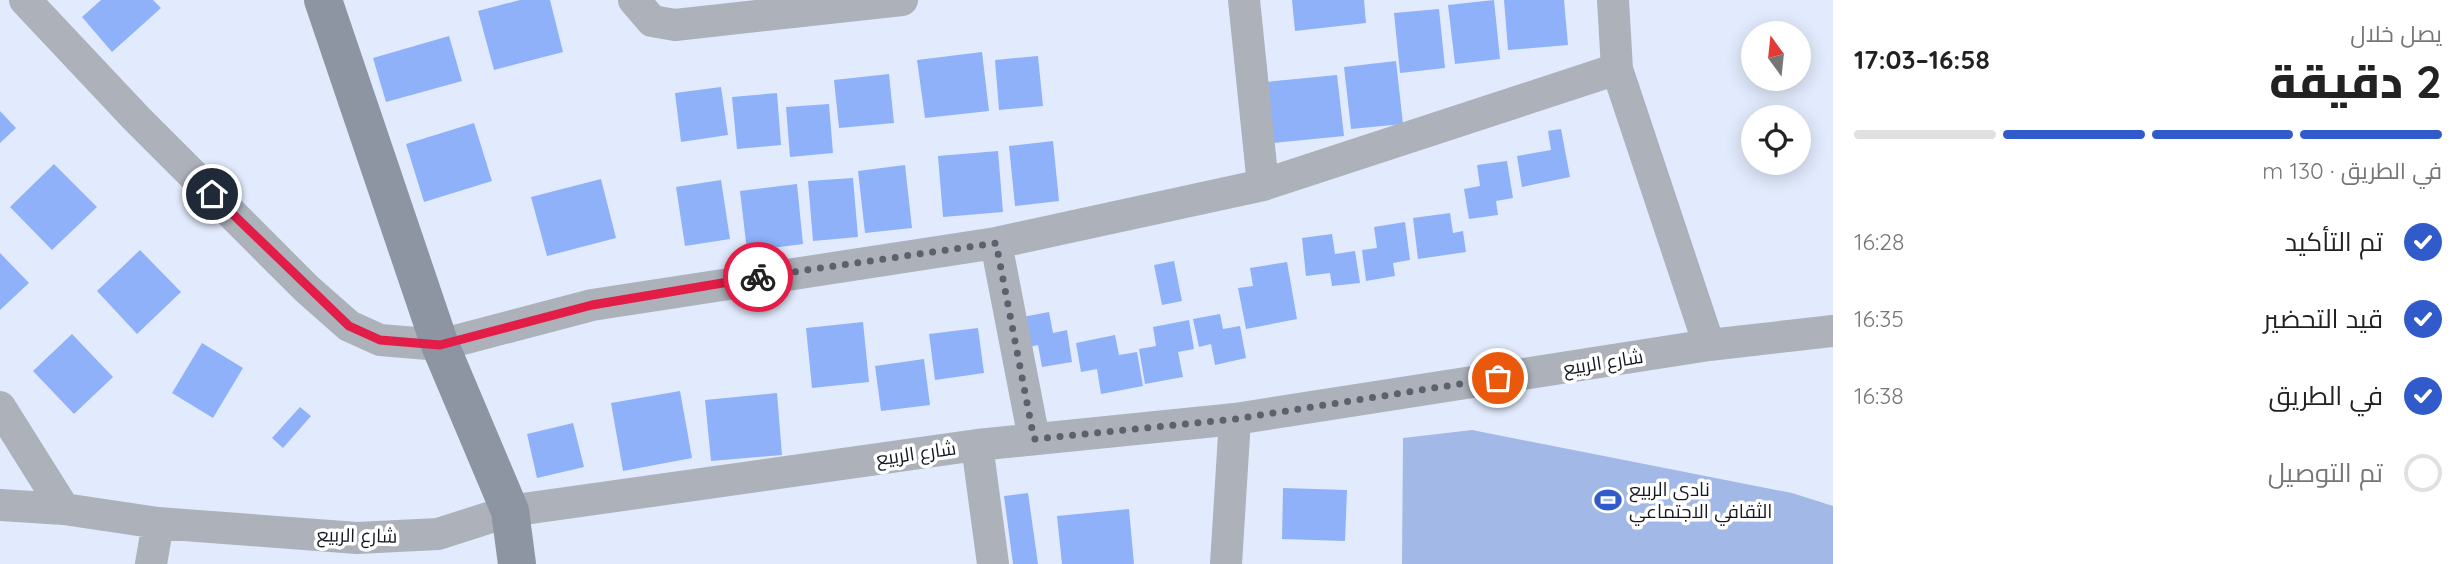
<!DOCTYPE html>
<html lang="ar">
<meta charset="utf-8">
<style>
body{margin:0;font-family:Quicksand,Cairo,sans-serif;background:#f6f6f6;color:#222;direction:rtl;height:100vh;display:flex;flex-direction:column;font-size:26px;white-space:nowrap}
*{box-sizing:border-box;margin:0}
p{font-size:23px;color:#767676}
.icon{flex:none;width:38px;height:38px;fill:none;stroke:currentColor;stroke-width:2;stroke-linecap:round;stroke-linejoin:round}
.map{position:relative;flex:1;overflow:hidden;direction:ltr}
.sheet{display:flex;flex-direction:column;background:#fff;width:630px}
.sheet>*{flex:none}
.needle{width:46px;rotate:345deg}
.buttons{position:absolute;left:1741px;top:21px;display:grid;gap:14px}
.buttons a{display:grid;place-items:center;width:70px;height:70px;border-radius:50%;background:#fff;box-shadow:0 4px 18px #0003;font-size:35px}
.pin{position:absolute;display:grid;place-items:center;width:60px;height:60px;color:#fff;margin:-30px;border:4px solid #fff;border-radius:50%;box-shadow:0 2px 7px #0007}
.courier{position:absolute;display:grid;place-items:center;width:70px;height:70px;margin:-35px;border:5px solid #e11d48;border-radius:50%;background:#fff;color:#222;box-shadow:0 2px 9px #0007}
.overview em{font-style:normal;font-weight:800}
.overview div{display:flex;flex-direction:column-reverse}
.overview{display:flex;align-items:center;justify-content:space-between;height:119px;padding:0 21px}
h1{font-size:46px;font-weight:800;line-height:52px}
.bar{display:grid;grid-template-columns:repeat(4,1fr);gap:10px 7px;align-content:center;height:84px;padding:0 21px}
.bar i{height:9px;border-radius:5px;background:#e0e0e0}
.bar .active{background:#315bcb}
.bar p{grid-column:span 4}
ol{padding:0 21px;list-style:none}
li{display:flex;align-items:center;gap:21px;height:77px}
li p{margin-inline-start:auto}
li .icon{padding:7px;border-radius:50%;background:#315bcb;color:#fff;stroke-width:4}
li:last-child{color:#767676}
li i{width:38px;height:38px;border:4px solid #e0e0e0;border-radius:50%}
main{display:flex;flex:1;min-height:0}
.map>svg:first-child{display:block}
.green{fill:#a2b8e6}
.building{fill:#8fb1f9}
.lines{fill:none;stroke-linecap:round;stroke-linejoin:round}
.minor{stroke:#acb1ba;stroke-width:32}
.secondary{stroke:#8d94a2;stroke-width:38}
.done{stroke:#5c626d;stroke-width:7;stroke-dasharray:0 12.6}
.route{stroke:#e11d48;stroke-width:9}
.labels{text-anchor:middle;stroke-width:7;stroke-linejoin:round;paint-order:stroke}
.street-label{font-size:19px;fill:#141820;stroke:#fff}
.poi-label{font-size:19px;fill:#141820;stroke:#fff;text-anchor:start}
</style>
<main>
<section class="sheet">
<div class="overview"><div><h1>2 دقيقة</h1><p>يصل خلال</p></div><em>16:58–17:03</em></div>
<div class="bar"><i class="active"></i><i class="active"></i><i class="active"></i><i></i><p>في الطريق · 130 m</p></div>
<ol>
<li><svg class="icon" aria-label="check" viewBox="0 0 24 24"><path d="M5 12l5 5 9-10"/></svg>تم التأكيد<p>16:28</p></li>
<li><svg class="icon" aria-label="check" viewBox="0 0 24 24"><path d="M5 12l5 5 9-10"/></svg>قيد التحضير<p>16:35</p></li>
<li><svg class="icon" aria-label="check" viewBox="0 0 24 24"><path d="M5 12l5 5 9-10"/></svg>في الطريق<p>16:38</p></li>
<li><i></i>تم التوصيل</li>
</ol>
</section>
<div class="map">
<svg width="1833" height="564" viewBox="0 0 1833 564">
<rect width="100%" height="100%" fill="#e2ebfd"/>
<path class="green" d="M1472 430 1792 493 1833 506V564H1402L1403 438Z"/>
<path class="building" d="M101 0H153L161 8 112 52 82 17Z
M520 0H550L563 52 494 70 478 11Z
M1292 0H1364L1366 23 1295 31Z
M1494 0 1500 59 1455 64 1448 5Z
M1504 0H1564L1568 45 1508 50Z
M1439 9 1445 68 1400 73 1394 13Z
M449 36 462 81 386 102 373 58Z
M982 52 989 111 925 118 917 60Z
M1038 56 1043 106 999 110 995 60Z
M1396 61 1403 124 1351 129 1344 67Z
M889 74 894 123 839 128 834 80Z
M1337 75 1344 136 1273 143 1266 82Z
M721 87 728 135 681 142 675 93Z
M777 93 781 145 737 149 732 97Z
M829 104 833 153 790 157 786 107Z
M0 111 16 128 0 143Z
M474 123 492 181 424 202 406 144Z
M1561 129 1570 177 1522 187 1517 156 1551 150 1548 131Z
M1053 141 1059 201 1015 206 1009 146Z
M998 151 1003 212 943 217 938 156Z
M1507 161 1513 198 1496 201 1498 215 1469 219 1464 189 1480 186 1477 165Z
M54 164 97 207 52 250 10 207Z
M905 165 912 228 865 233 858 171Z
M853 178 858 237 813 241 808 181Z
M601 179 616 238 547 256 531 197Z
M721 180 730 239 685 246 676 187Z
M797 184 803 244 747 251 740 191Z
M1450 213 1453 233 1463 231 1466 252 1418 259 1413 218Z
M1405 222 1410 260 1393 263 1395 276 1366 281 1362 250 1377 248 1374 227Z
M1332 234 1335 254 1355 251 1360 283 1332 286 1330 273 1306 276 1302 238Z
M140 250 181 292 137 334 97 291Z
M0 253 29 283 0 310Z
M1174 261 1182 301 1162 305 1154 265Z
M1287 262 1297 319 1246 329 1238 288 1253 286 1250 268Z
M1049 312 1053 333 1067 330 1072 362 1042 367 1038 345 1022 348 1017 318Z
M1220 314 1223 329 1240 326 1246 358 1215 365 1211 344 1199 347 1193 319Z
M1189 320 1194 349 1178 352 1183 377 1145 384 1139 349 1156 346 1153 327Z
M863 322 869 382 812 388 806 328Z
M978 328 984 373 935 380 929 334Z
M72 334 113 377 74 414 33 371Z
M1115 335 1119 355 1137 352 1143 386 1101 394 1097 369 1081 372 1076 343Z
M202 343 243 368 213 418 172 393Z
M924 359 930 405 881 411 875 366Z
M680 391 692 458 623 471 611 403Z
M777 393 782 455 711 461 705 400Z
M300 407 311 416 283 448 272 438Z
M573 423 584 467 537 478 527 434Z
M1283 488 1347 490 1345 541 1282 539Z
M1028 493 1038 564H1013L1004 496Z
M1129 509 1134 564H1062L1057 516Z"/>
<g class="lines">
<path class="minor" d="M25 0 136 118 307 289 349 326 380 340 440 345 592 305 996 243 1263 185 1617 69
M634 0 652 21 675 25 902 0
M1244 0 1263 185
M1613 0 1617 69 1709 345
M996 243 1034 439
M0 407 64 509
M977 445 993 564
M0 505 64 509 158 523 357 538 438 534 510 511 977 445 1235 419 1709 345 1833 331
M151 564 158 523
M1226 564 1235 419"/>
<path class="secondary" d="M323 0 440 345 510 511 517 564"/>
</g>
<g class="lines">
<path class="done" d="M758 277 996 243 1034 439 1235 419 1498 378"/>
<path class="route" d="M212 194 349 326 380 340 440 345 592 305 758 277"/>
</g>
<defs>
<symbol id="stadium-bare" viewBox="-9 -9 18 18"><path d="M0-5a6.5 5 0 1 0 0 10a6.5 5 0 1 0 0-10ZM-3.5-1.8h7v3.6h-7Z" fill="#315bcb" stroke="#fff" stroke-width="2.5" paint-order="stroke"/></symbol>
</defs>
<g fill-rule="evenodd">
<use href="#stadium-bare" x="1589" y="481" width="38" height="38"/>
</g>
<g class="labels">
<g class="street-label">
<text transform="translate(1603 362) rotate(-9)" y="7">شارع الربيع</text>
<text transform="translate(916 453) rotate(-8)" y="7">شارع الربيع</text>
<text transform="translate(357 535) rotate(1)" y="7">شارع الربيع</text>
</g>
<g class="poi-label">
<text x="1629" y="496">نادي الربيع<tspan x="1629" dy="22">الثقافي الاجتماعي</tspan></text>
</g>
</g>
</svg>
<div class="buttons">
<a><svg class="needle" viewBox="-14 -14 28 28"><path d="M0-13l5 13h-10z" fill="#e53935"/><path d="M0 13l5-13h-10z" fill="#767676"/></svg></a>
<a><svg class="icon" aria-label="locate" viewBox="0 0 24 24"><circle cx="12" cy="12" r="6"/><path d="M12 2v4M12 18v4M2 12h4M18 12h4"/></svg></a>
</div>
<div class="pin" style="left:1498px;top:378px;background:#ea580c"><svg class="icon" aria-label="bag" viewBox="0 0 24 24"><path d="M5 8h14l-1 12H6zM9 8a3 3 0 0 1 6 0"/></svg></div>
<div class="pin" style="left:212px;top:194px;background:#1f2937"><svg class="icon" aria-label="home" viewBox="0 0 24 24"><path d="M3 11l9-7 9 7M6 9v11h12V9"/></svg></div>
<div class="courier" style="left:758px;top:277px"><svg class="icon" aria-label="bike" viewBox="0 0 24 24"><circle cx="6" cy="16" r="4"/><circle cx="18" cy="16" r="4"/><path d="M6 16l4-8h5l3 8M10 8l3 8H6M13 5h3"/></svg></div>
</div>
</main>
